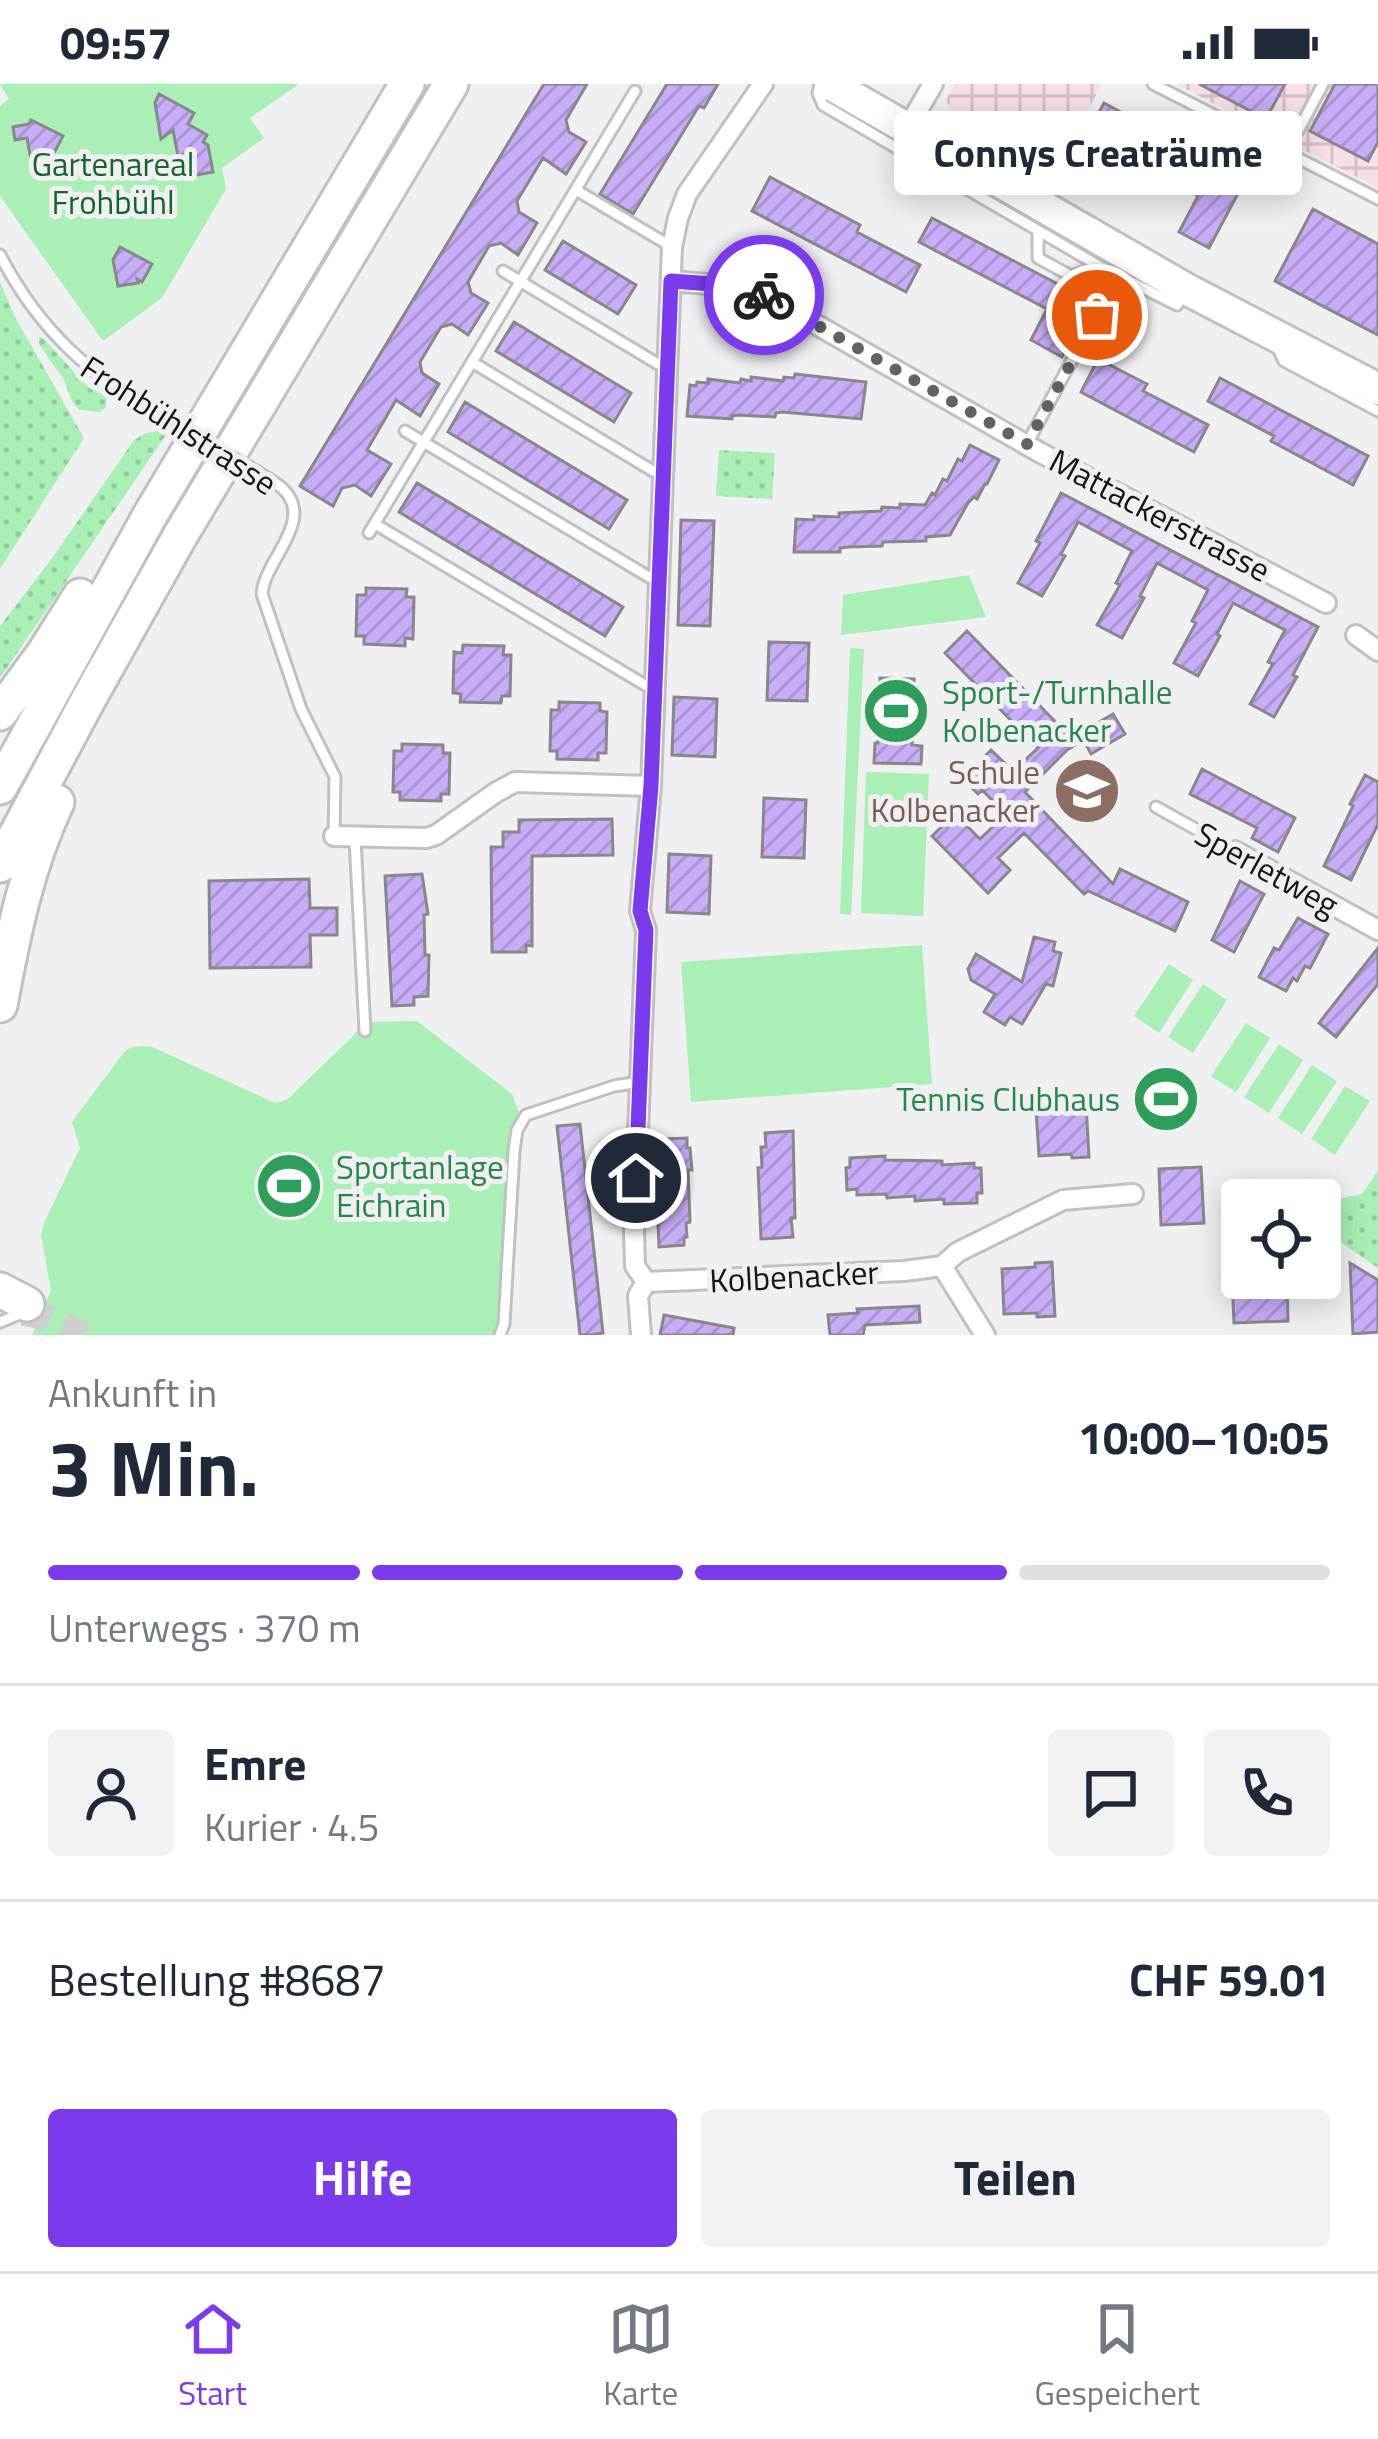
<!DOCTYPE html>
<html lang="de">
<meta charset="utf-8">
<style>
body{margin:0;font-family:"Titillium Web",sans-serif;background:#f2f2f3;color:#1f2937;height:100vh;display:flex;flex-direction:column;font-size:45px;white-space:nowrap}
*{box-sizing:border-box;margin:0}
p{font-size:39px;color:#747a83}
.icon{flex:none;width:66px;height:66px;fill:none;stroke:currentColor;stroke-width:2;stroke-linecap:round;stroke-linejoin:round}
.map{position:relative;height:1251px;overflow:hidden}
.sheet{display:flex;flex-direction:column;background:#fff;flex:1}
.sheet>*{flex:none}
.fabs{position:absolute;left:1221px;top:1095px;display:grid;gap:24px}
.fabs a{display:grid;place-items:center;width:120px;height:120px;border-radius:12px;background:#fff;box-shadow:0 6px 30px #0003;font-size:60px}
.pin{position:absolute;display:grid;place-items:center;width:102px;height:102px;color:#fff;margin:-51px;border:6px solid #fff;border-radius:50%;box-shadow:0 3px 12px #0007}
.courier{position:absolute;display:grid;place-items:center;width:120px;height:120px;margin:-60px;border:9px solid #7c3aed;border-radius:50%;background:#fff;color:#222;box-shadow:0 3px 15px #0007}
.bubble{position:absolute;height:84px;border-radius:12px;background:#fff;box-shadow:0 6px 30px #0003;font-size:39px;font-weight:700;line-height:84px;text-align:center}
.overview em{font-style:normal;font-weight:700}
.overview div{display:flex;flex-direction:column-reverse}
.overview{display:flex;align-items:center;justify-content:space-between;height:204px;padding:0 48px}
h1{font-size:78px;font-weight:700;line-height:90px}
.bar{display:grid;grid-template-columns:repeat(4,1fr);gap:18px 12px;align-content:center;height:144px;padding:0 48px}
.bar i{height:15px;border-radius:9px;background:#e0e1e3}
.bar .on{background:#7c3aed}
.bar p{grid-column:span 4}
.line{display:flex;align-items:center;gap:30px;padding:0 48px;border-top:3px solid #e0e1e3}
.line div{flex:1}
.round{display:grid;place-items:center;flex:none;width:126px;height:126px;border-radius:12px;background:#f2f2f3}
.primary-button{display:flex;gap:24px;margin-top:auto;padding:24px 48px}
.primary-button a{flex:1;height:138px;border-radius:12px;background:#7c3aed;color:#fff;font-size:48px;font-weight:700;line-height:138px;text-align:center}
.primary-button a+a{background:#f2f2f3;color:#1f2937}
.status{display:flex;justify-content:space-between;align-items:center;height:84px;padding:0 60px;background:#fff;direction:ltr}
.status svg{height:33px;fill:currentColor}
.tabs{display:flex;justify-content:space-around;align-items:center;height:168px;border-top:3px solid #e0e1e3;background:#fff;font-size:33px;color:#747a83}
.tabs a{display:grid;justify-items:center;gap:6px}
.tabs .on{color:#7c3aed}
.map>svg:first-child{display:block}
.industrial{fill:url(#industrial-grid)}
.grass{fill:url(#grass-dots)}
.garden{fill:#a9efb6}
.building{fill:url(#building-hatch);stroke:#888789;stroke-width:3}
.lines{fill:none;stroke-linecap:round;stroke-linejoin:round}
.secondary-tunnel{stroke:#cfcfd1;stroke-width:27;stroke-dasharray:27 14;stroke-linecap:butt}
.lane-casing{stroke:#c1c1c3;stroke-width:15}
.street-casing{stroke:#c1c1c3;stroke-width:24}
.primary-casing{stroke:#c1c1c3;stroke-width:36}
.highway-casing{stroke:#c1c1c3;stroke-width:39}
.lane{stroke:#fff;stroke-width:9}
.street{stroke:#fff;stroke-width:18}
.primary{stroke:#fff;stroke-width:30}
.highway{stroke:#fff;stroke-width:33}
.lane-bridge-casing{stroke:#c1c1c3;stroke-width:15;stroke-linecap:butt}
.lane-bridge{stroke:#fff;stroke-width:9}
.done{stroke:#626263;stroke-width:12;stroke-dasharray:0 21.6}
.route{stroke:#7c3aed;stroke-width:15}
.labels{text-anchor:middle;stroke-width:10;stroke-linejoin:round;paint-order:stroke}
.park-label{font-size:33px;fill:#166330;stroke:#f0f0f2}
.street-label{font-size:33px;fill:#161616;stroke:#f0f0f2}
.leisure-label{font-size:33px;fill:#27864d;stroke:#f0f0f2;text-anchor:start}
.education-label{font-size:33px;fill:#785e54;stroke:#f0f0f2;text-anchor:end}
</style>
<div class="status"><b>09:57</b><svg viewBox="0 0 49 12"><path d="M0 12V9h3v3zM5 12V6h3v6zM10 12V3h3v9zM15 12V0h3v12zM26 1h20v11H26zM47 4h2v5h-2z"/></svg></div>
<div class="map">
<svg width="1378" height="1251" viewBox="0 0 1378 1251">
<defs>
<pattern id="industrial-grid" width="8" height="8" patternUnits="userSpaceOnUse" patternTransform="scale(3)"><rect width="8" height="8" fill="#f6dfeb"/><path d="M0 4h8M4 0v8" fill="none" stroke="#d2bfc9"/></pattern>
<pattern id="grass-dots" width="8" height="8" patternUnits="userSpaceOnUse" patternTransform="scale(3)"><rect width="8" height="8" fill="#a9efb6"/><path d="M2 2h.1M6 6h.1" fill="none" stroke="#91cc9c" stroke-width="1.8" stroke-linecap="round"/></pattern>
<pattern id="building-hatch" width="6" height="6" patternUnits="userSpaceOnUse" patternTransform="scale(3)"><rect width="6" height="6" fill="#c7acf7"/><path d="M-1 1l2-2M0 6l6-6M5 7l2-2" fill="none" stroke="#aa93d3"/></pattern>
</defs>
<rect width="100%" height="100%" fill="#f0f0f2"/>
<path class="industrial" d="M955 0H1102L1051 95 962 44 946 16Z
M1176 0H1378V104Z"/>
<path class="grass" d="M0 198 16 235 84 354 0 485Z
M39 253 43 254 89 304 107 312 106 323 100 328 79 326 72 317 64 296 39 260Z
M158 347 166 351 0 594V542L53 473 134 356 146 349Z
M719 366 775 369 772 415 716 412Z
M1378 1086V1184L1320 1144 1325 1118 1362 1110Z"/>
<path class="garden" d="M0 0H299L250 34 264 54 222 84 226 105 162 214 103 257 0 112V22L9 15Z
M969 491 986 533 841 551 843 511Z
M850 564 864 565 851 831 840 830Z
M866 688 929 690 923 832 861 829Z
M922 861 932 1000 691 1018 681 878Z
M1169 880 1193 896 1159 949 1134 932Z
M1203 900 1227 916 1193 969 1168 953Z
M417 937 512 1010 525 1044 520 1057 510 1243 507 1251H32L51 1206 41 1151 44 1139 80 1064 72 1038 124 968 131 963 150 962 275 1019 288 1015 355 950 363 938Z
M1246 939 1270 954 1236 1008 1211 992Z
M1279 960 1303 976 1269 1029 1244 1013Z
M1312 981 1337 997 1302 1050 1278 1034Z
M1345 1002 1370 1017 1335 1071 1311 1055Z"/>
<path class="building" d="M544 0H587L566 36 569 48 586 58 566 90 543 74 517 117 519 128 537 139 518 171 501 159 489 162 468 198 471 209 488 219 468 251 452 240 441 243 420 278 422 289 439 300 420 332 396 316 367 366 391 380 371 412 355 401 342 404 333 422 300 402Z
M667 0H718L704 24 699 22 633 130 600 110Z
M1199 0H1285L1266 35Z
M1335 0H1378V58L1368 77 1310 47Z
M159 10 194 29 188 40 207 51 203 58 208 61 213 88 191 92 187 70 178 72 173 46 161 55 155 19Z
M1104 19 1216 79 1221 69 1251 85 1209 164 1179 148 1198 112 1087 51Z
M31 36 63 52 53 71 46 67 47 73 31 76 27 54 15 56 13 43 29 40Z
M770 93 860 141 857 148 920 181 906 208 752 127Z
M1313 125 1378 160V251L1275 197Z
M932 134 1090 217 1062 273 1031 256 1047 225 919 158Z
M563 157 636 201 618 230 545 186Z
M120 163 152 180 142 198 137 195 138 199 118 202 113 176Z
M514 238 631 309 614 338 496 267Z
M1098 275 1147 300 1143 307 1208 341 1194 368 1081 308Z
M795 290 866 298 861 335 782 328 776 329 775 333 739 331 732 332V335L687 332 690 301 696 302 697 298 708 299V295L740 299 741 295 751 297V293L783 297 784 293 794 294Z
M1220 294 1368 372 1353 401 1271 357 1274 352 1208 317Z
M465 318 627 416 609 445 448 348Z
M970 361 999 376 987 400H985L977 415 974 413 968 419 950 451 926 453V457L883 458 882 462 848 463 840 464V468H794L796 435 814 436V432L839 433V429L881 427 882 423 900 424V420L925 421 932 409 935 411 943 395 947 397 958 375 962 377Z
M417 399 623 523 605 552 399 428Z
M1061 409 1318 543 1293 591 1297 593 1274 633 1250 620 1273 580 1268 578 1285 546 1233 519 1217 550 1220 552 1198 592 1174 579 1196 539 1192 537 1208 506 1157 479 1140 512 1144 514 1122 554 1097 541 1120 501 1116 499 1132 467 1078 438 1061 470 1065 472 1042 512 1018 499 1040 459 1036 457Z
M681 436 714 437 710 542 678 541Z
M366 504 407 505 406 513H414L413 555 405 554V562L364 560V552H356L357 511H366Z
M967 547 1077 660 1067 666 1025 708 1113 800 1120 785 1188 818 1175 847 1088 807 1084 810 1024 749 998 774 1010 786 988 809 932 752 955 730 980 755 1006 730 982 706 978 710 963 695 991 666 1013 687 1038 664 945 569Z
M769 558 809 559 807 617 767 616Z
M463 561 504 562 503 571H511L510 612H502L501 619 460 618 461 610 453 609 454 568 462 569Z
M880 594 914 595 912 661 922 662 921 680 874 679 875 659H878Z
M674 613 717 615 715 673 672 671Z
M559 618 600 619V627L607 628 606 669H598V676L557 675V667H550L551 626H559Z
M1113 630 1125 650 1091 670 1080 649Z
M402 660 443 661V669H450L449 710H441V717L400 716V708H393L394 667H402Z
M1202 685 1295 734 1278 768 1252 754 1257 744 1190 710Z
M1365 691 1378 698V740L1351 796 1324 782 1353 722 1350 720Z
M764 714 806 716 804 774 762 773Z
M612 735 613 771 532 772V862L526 861V868H492L491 763H503V748H519V736Z
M669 770 711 772 709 830 667 828Z
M422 790 428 830 424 831 425 871H429L428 912 414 913V921L392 922 385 792Z
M309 795 310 824H337V851H310L311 883 210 884 209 797Z
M1240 797 1264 810 1234 868 1212 856Z
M1298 834 1328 850 1310 884 1305 882 1297 897 1293 894 1286 907 1259 893 1274 864 1279 866Z
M1034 853 1055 858 1053 867 1061 869 1053 902 1046 900 1022 940 1010 933 1005 941 984 928 995 910 971 896 968 885 976 870 1022 898Z
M1378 864V900L1336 953 1319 939Z
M1178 995 1180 1034 1145 1036 1143 997Z
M1086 1019 1089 1073 1072 1074 1071 1070 1039 1072 1036 1026 1069 1024V1020Z
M580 1040 603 1249 590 1251H580L557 1042Z
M793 1047 795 1134H791L793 1153 761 1155 758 1084 762 1083 761 1063H766L765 1049Z
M687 1054V1064H690L692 1086H688L690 1138 686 1139 687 1153 684 1154V1161L659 1163 656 1090H660L662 1055Z
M885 1072V1076L942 1077V1081L974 1079V1084H981L982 1109H977V1119L944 1120V1115L915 1117V1112L887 1114 886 1110 857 1111V1105L847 1106 846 1084 850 1083V1074Z
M1201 1083 1204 1139 1161 1141 1159 1085Z
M1052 1178 1055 1232 1037 1233V1229L1004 1230 1002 1185 1035 1183V1179Z
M1350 1179 1378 1196V1248L1353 1250Z
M1232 1194H1287L1288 1237 1234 1239Z
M919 1222 920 1238 865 1241 863 1251H830L828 1231 858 1229 857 1225Z
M664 1231 734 1244 733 1251H660Z"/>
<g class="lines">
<path class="secondary-tunnel" d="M24 1228 45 1233 84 1251"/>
<defs>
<path id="lane" d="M820 0 818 9 823 21 1099 182 1177 221 1186 208
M1153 0 1378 115
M1298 47 1323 0
M576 106 672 163
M1038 147V174L1071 192 1099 182
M0 171C41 250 93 293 169 337
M503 187 658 280 668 281
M1277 262 1284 277 1378 327
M472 278 653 387H664
M405 347 649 493 659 495
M1027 360 1111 203
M258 388C265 393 275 398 282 404 317 436 264 476 262 510L301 625 335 693 334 752
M375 440 645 601 655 602
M369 449 635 7
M1156 723 1235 767
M355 755 365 947
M0 1238 24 1228
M500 1251 504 1240 514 1067 517 1046 526 1031 614 1002 640 998"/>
<path id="street" d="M907 45 933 0
M671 197 732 202 768 213 1039 368 1326 519
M1356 551 1378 567
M334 752 426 754 436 751 495 709 515 698 651 702
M1235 767 1378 846
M942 1182 985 1251
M646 1198 635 1182 634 1148 646 846 640 827 651 702 672 163 678 134 687 110 763 0
M646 1198 904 1187 942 1182 958 1168 1063 1116 1133 1110
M641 1251 638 1212 646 1198"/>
<path id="primary" d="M830 0 1188 206 1378 305"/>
<path id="highway" d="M0 629 44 569 80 512
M0 703 149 433 407 0
M0 781 87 618 180 452 451 0
M0 921C13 851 26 784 57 718
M0 1206 27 1220"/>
</defs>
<use href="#lane" class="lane-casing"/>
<use href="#street" class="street-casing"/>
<use href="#primary" class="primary-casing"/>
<use href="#highway" class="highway-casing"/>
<use href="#lane" class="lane"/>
<use href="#street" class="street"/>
<use href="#primary" class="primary"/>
<use href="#highway" class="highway"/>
<defs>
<path id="lane-bridge" d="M169 337 258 388"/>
</defs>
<use href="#lane-bridge" class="lane-bridge-casing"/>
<use href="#lane-bridge" class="lane-bridge"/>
</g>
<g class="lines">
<path class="done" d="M764 211 1027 360 1097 231"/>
<path class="route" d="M636 1094 646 846 640 827 651 702 671 197 727 201 764 211"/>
</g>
<defs>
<symbol id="stadium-disc" viewBox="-11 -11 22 22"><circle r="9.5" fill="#2e9e5b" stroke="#f0f0f2"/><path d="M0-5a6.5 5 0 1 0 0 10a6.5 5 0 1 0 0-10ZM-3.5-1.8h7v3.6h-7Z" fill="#fff"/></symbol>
<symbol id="school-disc" viewBox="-11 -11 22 22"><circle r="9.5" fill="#8d6e63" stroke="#f0f0f2"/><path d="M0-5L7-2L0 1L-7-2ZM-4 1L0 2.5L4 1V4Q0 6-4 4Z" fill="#fff"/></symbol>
</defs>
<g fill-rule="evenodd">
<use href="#stadium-disc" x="858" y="589" width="76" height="76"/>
<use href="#school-disc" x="1049" y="669" width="76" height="76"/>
<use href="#stadium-disc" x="1128" y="977" width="76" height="76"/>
<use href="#stadium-disc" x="251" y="1064" width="76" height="76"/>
</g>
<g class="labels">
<g class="park-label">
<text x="113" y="92">Gartenareal<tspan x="113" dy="38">Frohbühl</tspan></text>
</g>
<g class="street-label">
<text transform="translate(179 341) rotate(33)" y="12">Frohbühlstrasse</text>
<text transform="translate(1160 431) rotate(28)" y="12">Mattackerstrasse</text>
<text transform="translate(1267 785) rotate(29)" y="12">Sperletweg</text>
<text transform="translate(794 1192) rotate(-3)" y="12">Kolbenacker</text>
</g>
<g class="leisure-label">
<text x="942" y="620">Sport-/Turnhalle<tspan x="942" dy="38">Kolbenacker</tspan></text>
<text x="1120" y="1027" text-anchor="end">Tennis Clubhaus</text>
<text x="336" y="1095">Sportanlage<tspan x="336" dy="38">Eichrain</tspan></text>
</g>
<g class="education-label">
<text x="1040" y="700">Schule<tspan x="1040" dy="38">Kolbenacker</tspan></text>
</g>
</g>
</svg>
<div class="fabs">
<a><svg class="icon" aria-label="locate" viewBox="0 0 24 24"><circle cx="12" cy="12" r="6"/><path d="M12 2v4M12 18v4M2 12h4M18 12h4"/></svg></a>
</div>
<div class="pin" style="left:1097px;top:231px;background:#ea580c"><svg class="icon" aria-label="bag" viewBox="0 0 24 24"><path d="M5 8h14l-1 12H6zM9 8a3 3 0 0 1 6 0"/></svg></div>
<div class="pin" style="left:636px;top:1094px;background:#1f2937"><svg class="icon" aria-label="home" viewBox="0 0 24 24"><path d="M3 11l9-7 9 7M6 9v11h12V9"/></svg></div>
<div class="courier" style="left:764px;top:211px"><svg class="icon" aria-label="bike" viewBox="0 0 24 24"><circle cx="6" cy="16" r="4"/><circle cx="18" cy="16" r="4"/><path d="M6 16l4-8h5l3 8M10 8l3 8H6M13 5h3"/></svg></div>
<div class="bubble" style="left:894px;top:27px;width:408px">Connys Creaträume</div>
</div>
<section class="sheet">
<div class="overview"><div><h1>3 Min.</h1><p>Ankunft in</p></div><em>10:00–10:05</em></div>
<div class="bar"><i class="on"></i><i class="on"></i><i class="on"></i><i></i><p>Unterwegs · 370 m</p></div>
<div class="line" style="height:216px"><a class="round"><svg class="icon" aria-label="person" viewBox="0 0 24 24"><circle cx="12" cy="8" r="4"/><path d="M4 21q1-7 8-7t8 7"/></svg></a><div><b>Emre</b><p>Kurier · 4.5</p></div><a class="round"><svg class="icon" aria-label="chat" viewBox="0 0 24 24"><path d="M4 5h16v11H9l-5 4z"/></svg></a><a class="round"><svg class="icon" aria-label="phone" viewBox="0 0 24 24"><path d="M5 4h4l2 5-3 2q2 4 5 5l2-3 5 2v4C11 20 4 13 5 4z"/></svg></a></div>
<div class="line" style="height:156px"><div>Bestellung #8687</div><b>CHF 59.01</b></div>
<div class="primary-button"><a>Hilfe</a><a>Teilen</a></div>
</section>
<nav class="tabs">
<a class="on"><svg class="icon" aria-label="home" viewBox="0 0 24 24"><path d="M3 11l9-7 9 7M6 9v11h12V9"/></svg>Start</a>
<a><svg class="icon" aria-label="map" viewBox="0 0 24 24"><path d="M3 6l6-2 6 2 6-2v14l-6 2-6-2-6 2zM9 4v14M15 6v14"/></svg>Karte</a>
<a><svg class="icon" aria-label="saved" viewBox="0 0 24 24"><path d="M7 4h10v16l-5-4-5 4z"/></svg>Gespeichert</a>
</nav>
